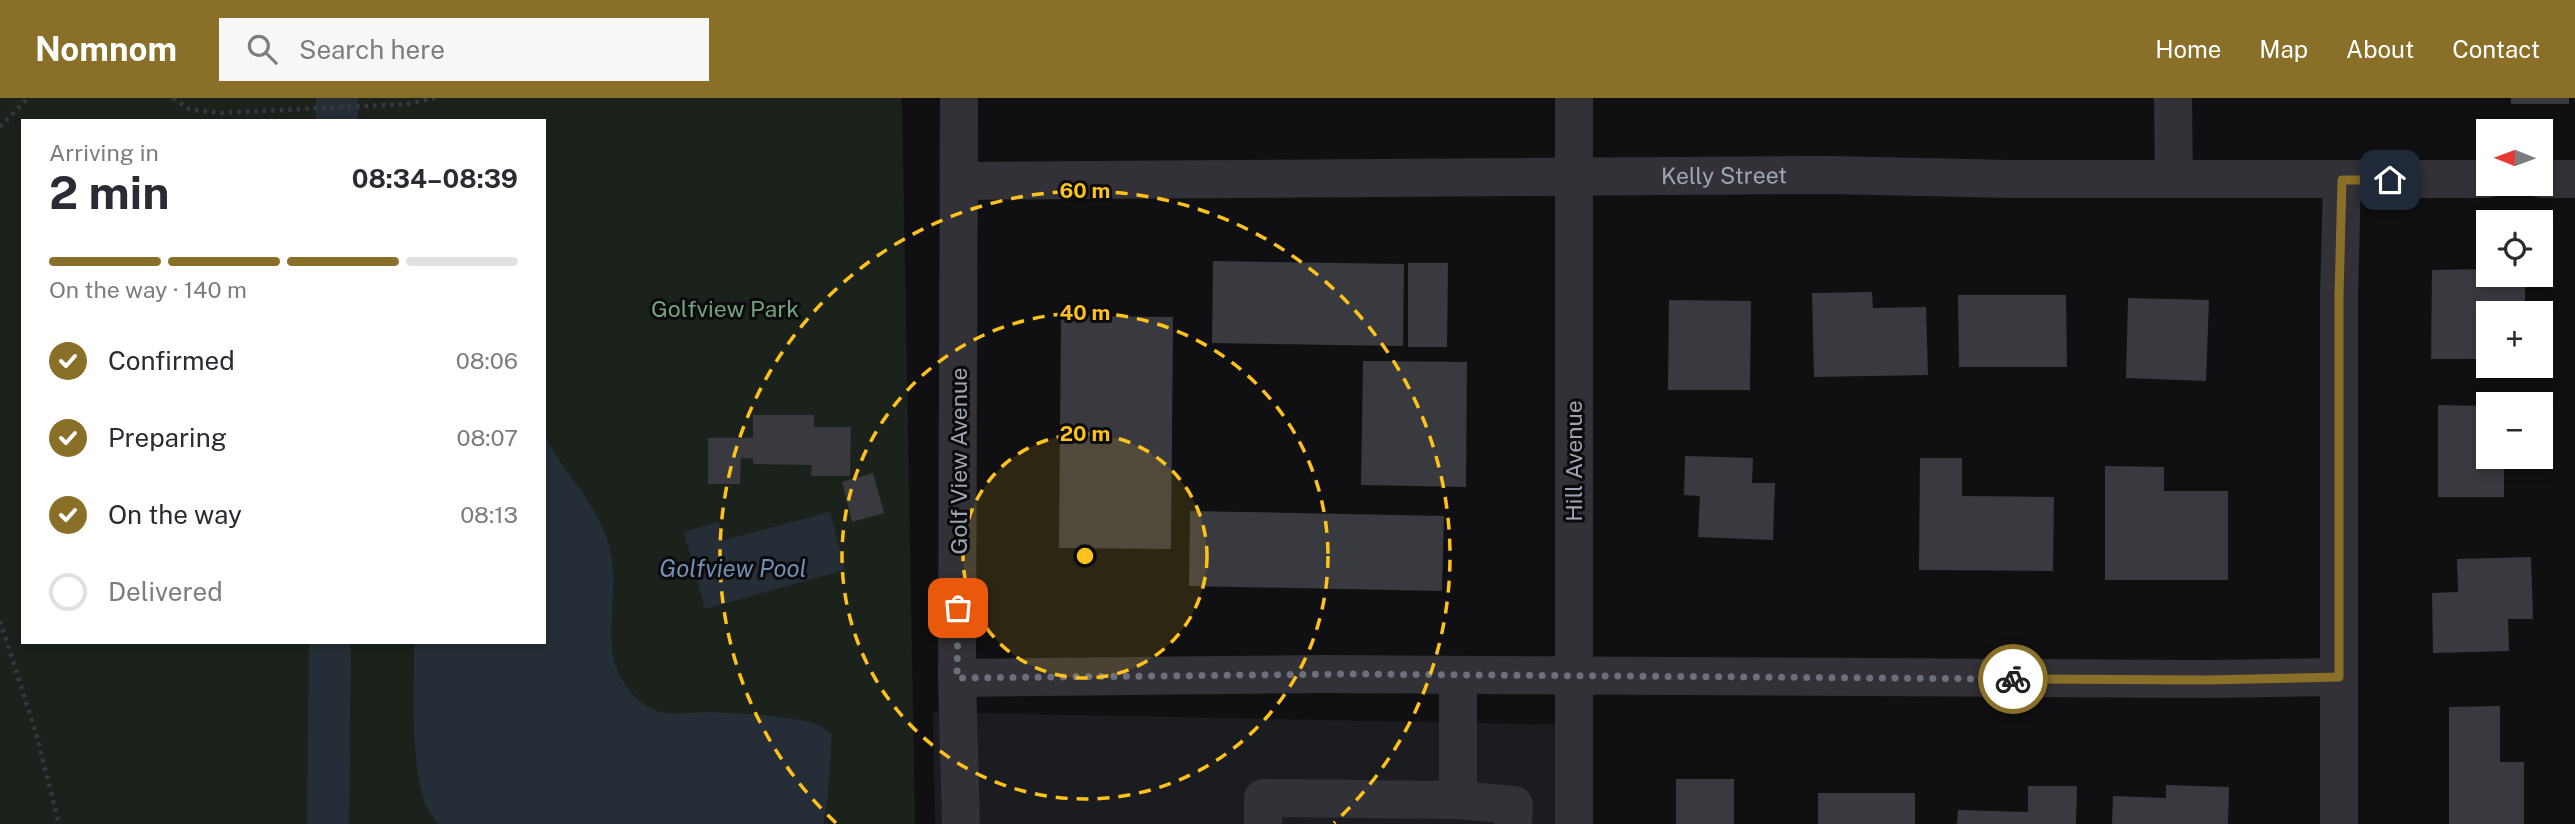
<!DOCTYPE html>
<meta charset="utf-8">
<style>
body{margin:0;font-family:"Public Sans",sans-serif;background:#f7f7f7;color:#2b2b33;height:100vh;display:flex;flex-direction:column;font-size:26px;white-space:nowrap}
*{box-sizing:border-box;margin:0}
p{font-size:23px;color:#7c7c81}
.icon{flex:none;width:38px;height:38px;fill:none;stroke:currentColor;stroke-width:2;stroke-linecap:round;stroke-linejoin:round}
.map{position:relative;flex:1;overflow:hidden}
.details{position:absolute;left:21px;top:21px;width:525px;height:525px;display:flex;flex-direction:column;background:#fff;border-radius:0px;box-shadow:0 4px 10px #0003}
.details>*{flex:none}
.needle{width:46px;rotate:271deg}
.buttons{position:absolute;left:2476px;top:21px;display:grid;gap:14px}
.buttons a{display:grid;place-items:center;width:77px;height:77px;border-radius:0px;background:#fff;box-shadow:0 4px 10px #0003;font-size:35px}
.pin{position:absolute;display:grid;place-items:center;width:60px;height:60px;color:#fff;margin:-30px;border-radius:14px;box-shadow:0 4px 10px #0006}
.courier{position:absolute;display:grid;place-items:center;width:70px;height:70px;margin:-35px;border:5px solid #8a6f28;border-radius:50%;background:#fff;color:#222;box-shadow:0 2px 9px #0007}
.head em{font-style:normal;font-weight:700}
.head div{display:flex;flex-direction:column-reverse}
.head{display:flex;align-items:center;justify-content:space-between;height:119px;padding:0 28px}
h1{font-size:46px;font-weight:700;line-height:52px}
.bar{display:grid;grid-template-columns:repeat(4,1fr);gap:10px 7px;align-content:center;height:84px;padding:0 28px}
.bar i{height:9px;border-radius:5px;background:#e1e1e2}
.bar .active{background:#8a6f28}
.bar p{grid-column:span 4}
ol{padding:0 28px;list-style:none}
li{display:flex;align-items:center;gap:21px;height:77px}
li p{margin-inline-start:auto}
li .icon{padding:7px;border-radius:50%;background:#8a6f28;color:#fff;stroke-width:4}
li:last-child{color:#7c7c81}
li i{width:38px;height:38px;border:4px solid #e1e1e2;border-radius:50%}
header{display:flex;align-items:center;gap:42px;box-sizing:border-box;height:98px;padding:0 35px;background:#8a6f28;color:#fff}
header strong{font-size:33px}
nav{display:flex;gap:38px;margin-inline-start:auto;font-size:24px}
.search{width:490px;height:63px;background:#f7f7f7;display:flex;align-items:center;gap:18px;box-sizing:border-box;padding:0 24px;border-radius:0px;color:#7c7c81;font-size:26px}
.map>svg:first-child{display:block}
.built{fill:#1b1c1f}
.green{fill:#1a221b;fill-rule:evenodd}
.water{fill:#252e36}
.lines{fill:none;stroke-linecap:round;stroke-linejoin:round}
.canal{stroke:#252e36;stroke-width:42}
.building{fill:#393a40}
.path{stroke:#37383e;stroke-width:4.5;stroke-dasharray:3.5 5;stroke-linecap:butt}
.minor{stroke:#313137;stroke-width:38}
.done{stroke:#6d707b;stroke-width:7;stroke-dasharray:0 12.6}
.route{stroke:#8a6f28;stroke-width:9}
.ring{fill:none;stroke:#ffc21b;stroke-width:3.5;stroke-dasharray:12 9}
.labels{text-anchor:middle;stroke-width:6;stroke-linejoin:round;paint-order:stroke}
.street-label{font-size:23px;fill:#9fa4b4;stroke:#0b0b0d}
.park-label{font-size:23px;fill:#74a27a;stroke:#0b0b0d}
.water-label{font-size:24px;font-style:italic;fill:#7290b4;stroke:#0b0b0d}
.centre{fill:#ffc21b;stroke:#0b0b0d;stroke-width:3.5}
.ring-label{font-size:21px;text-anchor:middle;font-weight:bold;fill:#ffc21b;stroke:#0b0b0d;stroke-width:6;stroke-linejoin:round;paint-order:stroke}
</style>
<header>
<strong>Nomnom</strong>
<div class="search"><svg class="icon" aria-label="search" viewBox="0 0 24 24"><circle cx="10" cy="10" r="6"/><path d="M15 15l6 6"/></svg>Search here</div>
<nav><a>Home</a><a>Map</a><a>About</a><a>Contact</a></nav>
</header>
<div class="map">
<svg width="2575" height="726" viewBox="0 0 2575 726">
<rect width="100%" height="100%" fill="#101012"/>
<path class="built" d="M933 614 1570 627 1571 726H935Z"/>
<path class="green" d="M0 0H902L915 726H0ZM23 23H544V544H23Z"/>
<path class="water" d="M544 334C560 372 592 399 606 438 620 475 609 511 612 549 613 578 636 609 665 615 678 617 694 614 708 614 733 615 797 618 818 627 823 629 828 633 832 636L828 697 823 726H438C434 720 429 714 426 708 409 663 415 592 414 544H544Z
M830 414 845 472 705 511 684 434 718 424 724 442Z"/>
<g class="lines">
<path class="canal" d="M337 23V0
M328 726 330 544"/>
</g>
<path class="building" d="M2511 0H2569V6H2511Z
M1213 163 1404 166 1403 248 1212 245Z
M1408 165H1448L1447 249H1408Z
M2488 171V177H2525V215H2488V261H2431L2432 172Z
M1872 194 1873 210 1926 209 1928 277 1814 279 1812 195Z
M1958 197H2066L2067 269H1959Z
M2128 200 2209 202 2206 283 2126 280Z
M1669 202 1751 203 1750 292H1668Z
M1061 218 1173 219 1171 451 1059 450Z
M1363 263 1467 264 1466 389 1361 387Z
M2438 307 2488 308V359H2504V399H2438Z
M753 317H814V329H851L850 378H811L812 367 753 366V360H741L740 386H708V340H753Z
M1685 358 1753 360 1752 385H1775L1773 442 1698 439 1700 398 1684 397Z
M1920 360H1962V398L2054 399 2053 473 1919 472Z
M2105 368 2164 369V393H2228V482H2105Z
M873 375 884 415 852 424 842 384Z
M1190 413 1444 418 1442 493 1189 488Z
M2531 459 2533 521H2508L2509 553 2433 555 2432 495 2458 494 2457 461Z
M2500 608V664H2524V726H2449V609Z
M1676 681H1734V726H1676Z
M2166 687 2229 689 2228 726H2112L2113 698 2166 700Z
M2028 688H2077L2076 726H1957L1958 712 2028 714Z
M1818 695H1915V726H1818Z"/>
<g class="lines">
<path class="path" d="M173 0 189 11 219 15 407 6 435 0
M0 29 28 0
M0 523 36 635 59 726"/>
<g class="minor">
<path d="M959 0 957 580 961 726"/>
<path d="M2173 0 2174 81"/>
<path d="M2541 81H2575"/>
<path id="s1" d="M959 83 1829 77 2013 81H2488"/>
<path d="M957 580 1324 576 2206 581 2339 579"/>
<path d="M1458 702 1514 707 1513 726"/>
<path d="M1263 726V700L1458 702V577"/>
<path d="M1574 726V0"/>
<path d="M2339 726V198L2342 82"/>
</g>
</g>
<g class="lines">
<path class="done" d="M958 510 957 580 1350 576 2013 581"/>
<path class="route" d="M2013 581 2206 582 2339 579V198L2342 82H2390"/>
</g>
<circle cx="1085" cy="458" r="122" fill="#ffc21b" fill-opacity=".12"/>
<g class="ring">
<circle cx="1085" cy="458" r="122"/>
<circle cx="1085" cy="458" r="243"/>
<path d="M836 725A365 365 0 1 1 1334 725"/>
</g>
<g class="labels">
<g class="street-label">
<text dy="8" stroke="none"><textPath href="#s1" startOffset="765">Kelly Street</textPath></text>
<text transform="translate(959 363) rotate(-90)" y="8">Golf View Avenue</text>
<text transform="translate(1574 363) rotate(-90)" y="8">Hill Avenue</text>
</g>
<g class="park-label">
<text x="725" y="219">Golfview Park</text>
</g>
<g class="water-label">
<text x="733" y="479">Golfview Pool</text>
</g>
</g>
<circle cx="1085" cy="458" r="10" class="centre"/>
<g class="ring-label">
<text x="1085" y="100">60 m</text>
<text x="1085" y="222">40 m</text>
<text x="1085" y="343">20 m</text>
</g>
</svg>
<div class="buttons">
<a><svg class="needle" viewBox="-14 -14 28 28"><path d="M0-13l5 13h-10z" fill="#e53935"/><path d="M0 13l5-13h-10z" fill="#7c7c81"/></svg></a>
<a><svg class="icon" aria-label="locate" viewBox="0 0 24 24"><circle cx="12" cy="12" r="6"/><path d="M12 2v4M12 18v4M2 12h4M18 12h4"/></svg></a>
<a>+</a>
<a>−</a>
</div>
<div class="pin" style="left:958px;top:510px;background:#ea580c"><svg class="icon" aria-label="bag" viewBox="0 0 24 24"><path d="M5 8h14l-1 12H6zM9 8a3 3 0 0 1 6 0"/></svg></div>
<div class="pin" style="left:2390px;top:82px;background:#1f2937"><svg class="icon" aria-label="home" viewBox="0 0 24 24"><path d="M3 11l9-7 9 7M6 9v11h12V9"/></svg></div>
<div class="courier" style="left:2013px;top:581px"><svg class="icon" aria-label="bike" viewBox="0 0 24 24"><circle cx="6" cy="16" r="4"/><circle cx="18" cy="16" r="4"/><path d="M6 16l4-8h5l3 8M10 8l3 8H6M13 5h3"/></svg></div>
<section class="details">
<div class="head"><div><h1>2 min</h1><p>Arriving in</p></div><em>08:34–08:39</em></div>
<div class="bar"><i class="active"></i><i class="active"></i><i class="active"></i><i></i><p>On the way · 140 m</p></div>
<ol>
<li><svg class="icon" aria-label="check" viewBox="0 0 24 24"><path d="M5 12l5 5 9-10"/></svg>Confirmed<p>08:06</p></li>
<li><svg class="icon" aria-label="check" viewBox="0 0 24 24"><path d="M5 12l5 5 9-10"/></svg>Preparing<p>08:07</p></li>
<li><svg class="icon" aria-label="check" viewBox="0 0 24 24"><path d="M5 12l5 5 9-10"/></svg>On the way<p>08:13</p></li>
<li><i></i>Delivered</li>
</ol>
</section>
</div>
